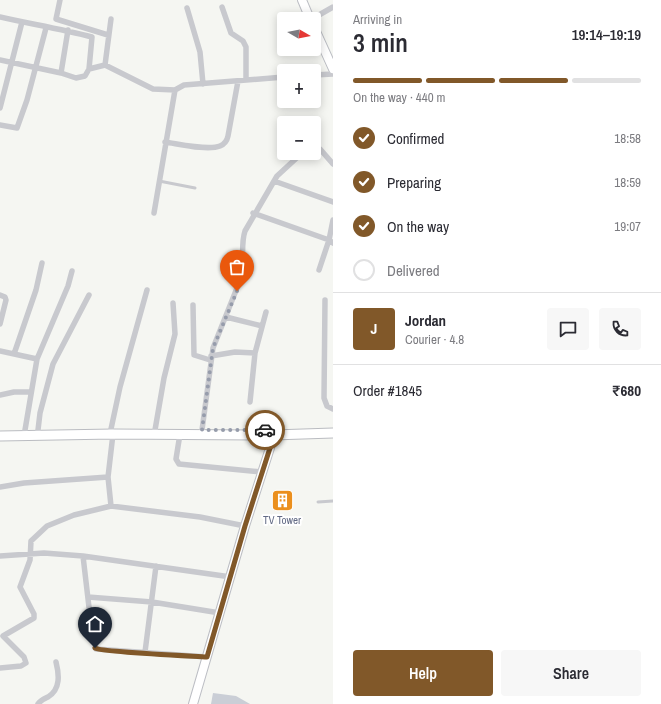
<!DOCTYPE html>
<meta charset="utf-8">
<style>
body{margin:0;font-family:"Archivo Narrow",sans-serif;background:#f7f7f7;color:#2b2b33;height:100vh;display:flex;flex-direction:column;font-size:15px;white-space:nowrap}
*{box-sizing:border-box;margin:0}
p{font-size:13px;color:#7c7c81}
.icon{flex:none;width:22px;height:22px;fill:none;stroke:currentColor;stroke-width:2;stroke-linecap:round;stroke-linejoin:round}
.map{position:relative;flex:1;overflow:hidden}
.panel{display:flex;flex-direction:column;background:#fff;width:328px}
.panel>*{flex:none}
.needle{width:26px;rotate:99deg}
.controls{position:absolute;left:277px;top:12px;display:grid;gap:8px}
.controls a{display:grid;place-items:center;width:44px;height:44px;border-radius:4px;background:#fff;box-shadow:0 2px 10px #0003;font-size:20px}
.pin{position:absolute;display:grid;place-items:center;width:34px;height:34px;color:#fff;margin:-41px -17px;border-radius:50% 50% 50% 0;rotate:-45deg;box-shadow:0 0 4px #0007}
.pin .icon{rotate:45deg}
.courier{position:absolute;display:grid;place-items:center;width:40px;height:40px;margin:-20px;border:3px solid #815829;border-radius:50%;background:#fff;color:#222;box-shadow:0 1px 5px #0007}
.overview em{font-style:normal;font-weight:600}
.overview div{display:flex;flex-direction:column-reverse}
.overview{display:flex;align-items:center;justify-content:space-between;height:68px;padding:0 20px}
h1{font-size:26px;font-weight:600;line-height:30px}
.bar{display:grid;grid-template-columns:repeat(4,1fr);gap:6px 4px;align-content:center;height:48px;padding:0 20px}
.bar i{height:5px;border-radius:3px;background:#e1e1e2}
.bar .current{background:#815829}
.bar p{grid-column:span 4}
.line{display:flex;align-items:center;gap:10px;padding:0 20px;border-top:1px solid #e1e1e2}
.line div{flex:1}
.round{display:grid;place-items:center;flex:none;width:42px;height:42px;border-radius:4px;background:#f7f7f7}
ol{padding:0 20px;list-style:none}
li{display:flex;align-items:center;gap:12px;height:44px}
li p{margin-inline-start:auto}
li .icon{padding:4px;border-radius:50%;background:#815829;color:#fff;stroke-width:4}
li:last-child{color:#7c7c81}
li i{width:22px;height:22px;border:2px solid #e1e1e2;border-radius:50%}
.cta{display:flex;gap:8px;margin-top:auto;padding:8px 20px}
.cta a{flex:1;height:46px;border-radius:4px;background:#815829;color:#fff;font-size:16px;font-weight:600;line-height:46px;text-align:center}
.cta a+a{background:#f7f7f7;color:#2b2b33}
main{display:flex;flex:1;min-height:0}
.map>svg:first-child{display:block}
.water{fill:#caced6}
.lines{fill:none;stroke-linecap:round;stroke-linejoin:round}
.secondary-casing{stroke:#bcbec4;stroke-width:10}
.primary-casing{stroke:#babcc1;stroke-width:11}
.lane{stroke:#c8c9ce;stroke-width:3}
.street{stroke:#c8c9ce;stroke-width:5.5}
.secondary{stroke:#fff;stroke-width:8}
.primary{stroke:#fff;stroke-width:9}
.done{stroke:#969cab;stroke-width:4;stroke-dasharray:0 7.2}
.route{stroke:#815829;stroke-width:5}
.labels{text-anchor:middle;stroke-width:4;stroke-linejoin:round;paint-order:stroke}
.poi-label{font-size:11px;fill:#636b85;stroke:#fff}
</style>
<main>
<div class="map">
<svg width="333" height="704" viewBox="0 0 333 704">
<rect width="100%" height="100%" fill="#f5f6f2"/>
<path class="water" d="M213 693 236 696 250 704H211Z"/>
<g class="lines">
<defs>
<path id="secondary" d="M302 0 310 19
M314 27 333 69
M193 704 245 526 270 448 273 430"/>
<path id="primary" d="M0 436 113 434 273 435 333 433"/>
</defs>
<use href="#secondary" class="secondary-casing"/>
<use href="#primary" class="primary-casing"/>
<path class="lane" d="M159 181 195 188
M318 502 333 501"/>
<path class="street" d="M60 0 56 19 108 35
M222 7 231 33 243 41 246 47V80
M187 8 200 52 203 84
M0 17C31 24 62 29 92 37L89 69 85 76 76 78 61 73
M111 19 105 65 153 89 175 90
M312 19 333 7
M0 60 61 73 68 30
M89 69 105 65
M314 75 333 74
M0 108 22 22
M0 125 17 128 27 100 46 28
M165 142C179 144 208 151 220 146 225 144 227 141 228 136L238 81
M314 147 320 149 333 164
M274 181 333 202
M154 213 175 90 184 85 284 77
M253 213 329 240 319 270
M333 220 329 240 333 243
M0 295 5 297 6 300 0 324
M325 300 324 398 327 406 333 409
M193 305 194 355 210 360
M226 317 262 326
M0 351 37 359
M14 354 36 290 42 263
M211 356 235 352 255 353 266 312
M0 395 14 392H30
M250 402 255 353
M111 429 120 387 147 290
M25 430 37 359 68 286 72 271
M38 430 40 413 53 364 89 295
M155 430 164 378 175 334 173 303
M202 430 213 348 241 278C245 262 240 246 245 231L277 176 302 153
M180 434 176 459 179 464 262 472
M108 477 113 434
M0 487 24 483 108 477 111 506
M0 556 44 553 83 556 231 577
M83 556 92 633 96 649 207 657
M88 597 152 602 220 613
M145 652 156 566
M0 668 21 666 26 663 24 657 3 636 34 618V614L20 587 30 560 31 541 47 526 74 515 111 506 200 517 245 526
M38 704C41 700 44 699 48 697 61 689 59 674 56 662"/>
<use href="#secondary" class="secondary"/>
<use href="#primary" class="primary"/>
</g>
<g class="lines">
<path class="done" d="M237 291 213 348 202 430H265"/>
<path class="route" d="M95 648C100 652 191 656 207 657L245 526 270 448 273 430H265"/>
</g>
<defs>
<symbol id="building-square" viewBox="-11 -11 22 22"><rect x="-9" y="-9" width="18" height="18" rx="4" fill="#eb8f1d" stroke="#fff"/><path d="M-4-6H4V6H1V3H-1V6H-4ZM-2.5-4.3h1.7v1.8h-1.7ZM.8-4.3h1.7v1.8H.8ZM-2.5-1h1.7V.8h-1.7ZM.8-1h1.7V.8H.8Z" fill="#fff"/></symbol>
</defs>
<g fill-rule="evenodd">
<use href="#building-square" x="270" y="488" width="25" height="25"/>
</g>
<g class="labels">
<g class="poi-label">
<text x="282" y="524">TV Tower</text>
</g>
</g>
</svg>
<div class="controls">
<a><svg class="needle" viewBox="-14 -14 28 28"><path d="M0-13l5 13h-10z" fill="#e53935"/><path d="M0 13l5-13h-10z" fill="#7c7c81"/></svg></a>
<a>+</a>
<a>−</a>
</div>
<div class="pin" style="left:237px;top:291px;background:#ea580c"><svg class="icon" aria-label="bag" viewBox="0 0 24 24"><path d="M5 8h14l-1 12H6zM9 8a3 3 0 0 1 6 0"/></svg></div>
<div class="pin" style="left:95px;top:648px;background:#1f2937"><svg class="icon" aria-label="home" viewBox="0 0 24 24"><path d="M3 11l9-7 9 7M6 9v11h12V9"/></svg></div>
<div class="courier" style="left:265px;top:430px"><svg class="icon" aria-label="car" viewBox="0 0 24 24"><path d="M5 17H2v-5l4-1 3-4h7l3 4 3 1v5h-3M9 17h6M6 11h13"/><circle cx="7" cy="17" r="2"/><circle cx="17" cy="17" r="2"/></svg></div>
</div>
<section class="panel">
<div class="overview"><div><h1>3 min</h1><p>Arriving in</p></div><em>19:14–19:19</em></div>
<div class="bar"><i class="current"></i><i class="current"></i><i class="current"></i><i></i><p>On the way · 440 m</p></div>
<ol>
<li><svg class="icon" aria-label="check" viewBox="0 0 24 24"><path d="M5 12l5 5 9-10"/></svg>Confirmed<p>18:58</p></li>
<li><svg class="icon" aria-label="check" viewBox="0 0 24 24"><path d="M5 12l5 5 9-10"/></svg>Preparing<p>18:59</p></li>
<li><svg class="icon" aria-label="check" viewBox="0 0 24 24"><path d="M5 12l5 5 9-10"/></svg>On the way<p>19:07</p></li>
<li><i></i>Delivered</li>
</ol>
<div class="line" style="height:72px"><b class="round" style="background:#815829;color:#fff">J</b><div><b>Jordan</b><p>Courier · 4.8</p></div><a class="round"><svg class="icon" aria-label="chat" viewBox="0 0 24 24"><path d="M4 5h16v11H9l-5 4z"/></svg></a><a class="round"><svg class="icon" aria-label="phone" viewBox="0 0 24 24"><path d="M5 4h4l2 5-3 2q2 4 5 5l2-3 5 2v4C11 20 4 13 5 4z"/></svg></a></div>
<div class="line" style="height:52px"><div>Order #1845</div><b>₹680</b></div>
<div class="cta"><a>Help</a><a>Share</a></div>
</section>
</main>
